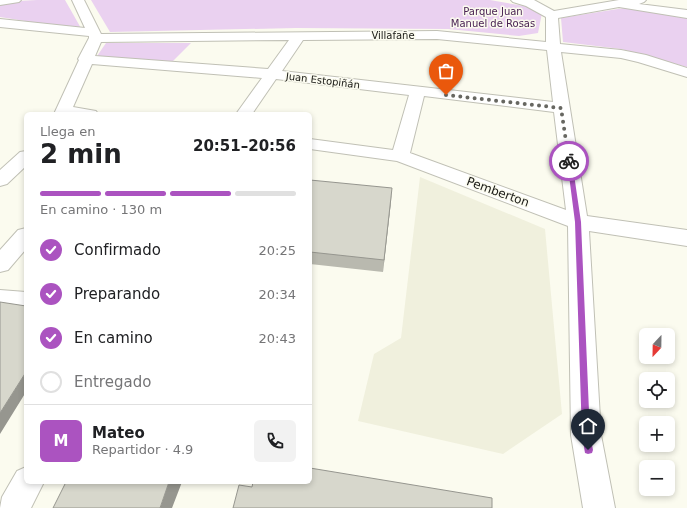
<!DOCTYPE html>
<html lang="es">
<meta charset="utf-8">
<style>
body{margin:0;font-family:"DejaVu Sans",sans-serif;background:#f2f2f2;color:#202124;height:100vh;display:flex;flex-direction:column;font-size:15px;white-space:nowrap}
*{box-sizing:border-box;margin:0}
p{font-size:13px;color:#757577}
.icon{flex:none;width:22px;height:22px;fill:none;stroke:currentColor;stroke-width:2;stroke-linecap:round;stroke-linejoin:round}
.map{position:relative;flex:1;overflow:hidden}
.sheet{position:absolute;left:24px;top:112px;width:288px;height:372px;display:flex;flex-direction:column;background:#fff;border-radius:6px;box-shadow:0 2px 6px #0003}
.sheet>*{flex:none}
.needle{width:26px;rotate:202deg}
.tools{position:absolute;left:639px;top:328px;display:grid;gap:8px}
.tools a{display:grid;place-items:center;width:36px;height:36px;border-radius:6px;background:#fff;box-shadow:0 2px 6px #0003;font-size:20px}
.pin{position:absolute;display:grid;place-items:center;width:34px;height:34px;color:#fff;margin:-41px -17px;border-radius:50% 50% 50% 0;rotate:-45deg;box-shadow:0 0 4px #0007}
.pin .icon{rotate:45deg}
.courier{position:absolute;display:grid;place-items:center;width:40px;height:40px;margin:-20px;border:3px solid #ab53c0;border-radius:50%;background:#fff;color:#222;box-shadow:0 1px 5px #0007}
.head em{font-style:normal;font-weight:700}
.head div{display:flex;flex-direction:column-reverse}
.head{display:flex;align-items:center;justify-content:space-between;height:68px;padding:0 16px}
h1{font-size:26px;font-weight:700;line-height:30px}
.bar{display:grid;grid-template-columns:repeat(4,1fr);gap:6px 4px;align-content:center;height:48px;padding:0 16px}
.bar i{height:5px;border-radius:3px;background:#e0e0e0}
.bar .current{background:#ab53c0}
.bar p{grid-column:span 4}
.line{display:flex;align-items:center;gap:10px;padding:0 16px;border-top:1px solid #e0e0e0}
.line div{flex:1}
.round{display:grid;place-items:center;flex:none;width:42px;height:42px;border-radius:6px;background:#f2f2f2}
ol{padding:0 16px;list-style:none}
li{display:flex;align-items:center;gap:12px;height:44px}
li p{margin-inline-start:auto}
li .icon{padding:4px;border-radius:50%;background:#ab53c0;color:#fff;stroke-width:4}
li:last-child{color:#757577}
li i{width:22px;height:22px;border:2px solid #e0e0e0;border-radius:50%}
.map>svg:first-child{display:block}
.built{fill:#f0f0dd}
.green{fill:#ead1f0}
.lines{fill:none;stroke-linecap:round;stroke-linejoin:round}
.street-casing{stroke:#c0c0b5;stroke-width:2}
.street{fill:#fff;fill-rule:evenodd}
.wall{fill:#b9b9af}
.shaded-wall{fill:#96968f}
.building{fill:#d7d7cc;stroke:#96968f}
.route{fill:#ab53c0}
.done{stroke:#676761;stroke-width:4;stroke-dasharray:0 7.2}
.labels{text-anchor:middle;stroke-width:3;stroke-linejoin:round;paint-order:stroke}
.far-park-label{font-size:10px;fill:#492253;stroke:#fbfbef}
.far-street-label{font-size:10px;fill:#181814;stroke:#fbfbef}
.street-label{font-size:12px;fill:#181814;stroke:#fbfbef}
</style>
<div class="map">
<svg width="687" height="508" viewBox="0 0 687 508">
<rect width="100%" height="100%" fill="#fbfbef"/>
<path class="built" d="M420 177 545 229 562 414 503 454 358 421 374 354 401 338Z"/>
<path class="green" d="M37 0H65L82 30 0 17V2Z
M91 0H490L530 7 542 13 538 33 519 36 448 29 296 28 110 32Z
M624 8 687 17V67L621 49 563 42 561 18Z
M106 43H191L169 65 95 59Z"/>
<g class="lines">
<defs>
<path id="street" d="M0 0H21L19 2 0 5Z
M72 0H84L101 34 437 31 546 42V17L526 6 513 2 511 0H534L554 11 619 0H646L644 2 639 4 687 10V18L619 7 558 18 560 44 621 50 646 55 687 68V77L638 62 621 58 561 52 587 216 687 230V246L589 231 601 435 615 508H583L571 435 568 226 397 161 310 149V139L393 150 409 95 276 79 252 114H236L262 78 92 64 73 107 96 111 98 114H54L79 60 78 59 89 38V36L0 27V19L85 28ZM437 39 547 50 553 102 282 71 303 40ZM289 40 268 69 95 56 101 42ZM424 96 554 112 566 210 410 153Z
M26 151V166L7 184 0 186V170L20 152Z
M26 228V249L8 270 0 272V250L18 230Z
M0 290 26 292V312L0 308Z
M26 467V482H44L31 508H0L2 497 17 471Z"/>
</defs>
<use href="#street" class="street-casing"/>
<use href="#street" class="street"/>
</g>
<path class="wall" d="M310 180 391 201 383 272 310 264Z"/>
<path class="shaded-wall" d="M392 188 391 201 383 272 384 260Z
M26 372V392L0 434V413Z
M169 482H182L172 508H160Z"/>
<path class="building" d="M310 180 392 188 384 260 310 252Z
M0 302 26 306V372L0 413Z
M310 468 492 498V508H233L239 485 252 487 253 482H310Z
M66 482H169L160 508H53Z"/>
<path class="route" d="M567 160 572 161 581 222 590 435 593 450 592 453 588 454 585 453 582 435 575 222Z"/>
<g class="lines">
<path class="done" d="M446 95 561 108 569 161"/>
</g>
<g class="labels">
<g class="far-park-label">
<text x="493" y="15">Parque Juan<tspan x="493" dy="12">Manuel de Rosas</tspan></text>
</g>
<g class="far-street-label">
<text x="393" y="39">Villafañe</text>
<text transform="translate(323 80) rotate(7)" y="4">Juan Estopiñán</text>
</g>
<g class="street-label">
<text transform="translate(498 192) rotate(20)" y="4">Pemberton</text>
</g>
</g>
</svg>
<div class="tools">
<a><svg class="needle" viewBox="-14 -14 28 28"><path d="M0-13l5 13h-10z" fill="#e53935"/><path d="M0 13l5-13h-10z" fill="#757577"/></svg></a>
<a><svg class="icon" aria-label="locate" viewBox="0 0 24 24"><circle cx="12" cy="12" r="6"/><path d="M12 2v4M12 18v4M2 12h4M18 12h4"/></svg></a>
<a>+</a>
<a>−</a>
</div>
<div class="pin" style="left:446px;top:95px;background:#ea580c"><svg class="icon" aria-label="bag" viewBox="0 0 24 24"><path d="M5 8h14l-1 12H6zM9 8a3 3 0 0 1 6 0"/></svg></div>
<div class="pin" style="left:588px;top:450px;background:#1f2937"><svg class="icon" aria-label="home" viewBox="0 0 24 24"><path d="M3 11l9-7 9 7M6 9v11h12V9"/></svg></div>
<div class="courier" style="left:569px;top:161px"><svg class="icon" aria-label="bike" viewBox="0 0 24 24"><circle cx="6" cy="16" r="4"/><circle cx="18" cy="16" r="4"/><path d="M6 16l4-8h5l3 8M10 8l3 8H6M13 5h3"/></svg></div>
<section class="sheet">
<div class="head"><div><h1>2 min</h1><p>Llega en</p></div><em>20:51–20:56</em></div>
<div class="bar"><i class="current"></i><i class="current"></i><i class="current"></i><i></i><p>En camino · 130 m</p></div>
<ol>
<li><svg class="icon" aria-label="check" viewBox="0 0 24 24"><path d="M5 12l5 5 9-10"/></svg>Confirmado<p>20:25</p></li>
<li><svg class="icon" aria-label="check" viewBox="0 0 24 24"><path d="M5 12l5 5 9-10"/></svg>Preparando<p>20:34</p></li>
<li><svg class="icon" aria-label="check" viewBox="0 0 24 24"><path d="M5 12l5 5 9-10"/></svg>En camino<p>20:43</p></li>
<li><i></i>Entregado</li>
</ol>
<div class="line" style="height:72px"><b class="round" style="background:#ab53c0;color:#fff">M</b><div><b>Mateo</b><p>Repartidor · 4.9</p></div><a class="round"><svg class="icon" aria-label="phone" viewBox="0 0 24 24"><path d="M5 4h4l2 5-3 2q2 4 5 5l2-3 5 2v4C11 20 4 13 5 4z"/></svg></a></div>
</section>
</div>
